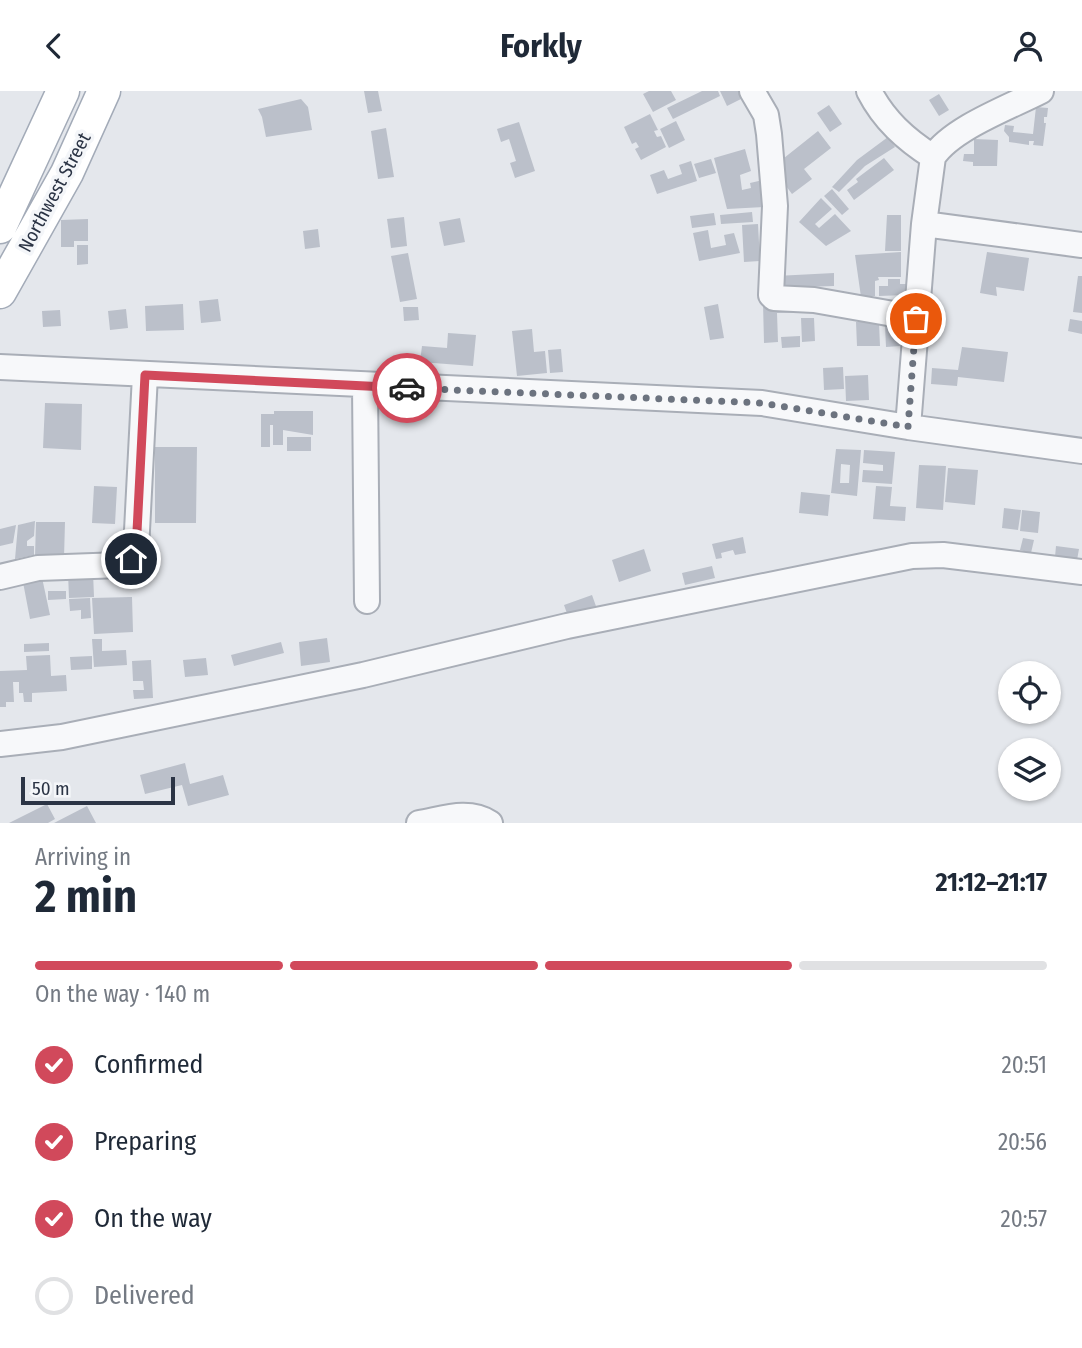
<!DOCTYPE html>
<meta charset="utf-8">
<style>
body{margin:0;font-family:"Fira Sans Condensed",sans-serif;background:#f6f6f7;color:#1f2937;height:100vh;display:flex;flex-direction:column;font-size:26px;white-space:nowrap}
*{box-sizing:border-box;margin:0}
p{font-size:23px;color:#747a83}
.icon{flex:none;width:38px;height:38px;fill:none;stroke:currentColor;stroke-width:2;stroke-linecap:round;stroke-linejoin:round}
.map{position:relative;height:732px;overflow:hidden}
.side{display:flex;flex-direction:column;background:#fff;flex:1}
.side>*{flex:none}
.buttons{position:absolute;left:998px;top:570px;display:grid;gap:14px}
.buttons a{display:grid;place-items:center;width:63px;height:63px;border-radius:50%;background:#fff;box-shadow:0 2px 5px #0004;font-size:35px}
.scale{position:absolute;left:21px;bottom:18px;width:154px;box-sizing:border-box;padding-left:7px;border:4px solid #2b3445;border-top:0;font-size:19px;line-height:24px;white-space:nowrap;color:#2b3445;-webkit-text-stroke:5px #f4f6f9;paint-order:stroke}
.pin{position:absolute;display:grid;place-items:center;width:60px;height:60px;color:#fff;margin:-30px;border:4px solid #fff;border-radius:50%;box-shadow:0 2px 7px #0007}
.courier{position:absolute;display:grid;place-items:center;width:70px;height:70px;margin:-35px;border:5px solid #d1495b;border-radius:50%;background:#fff;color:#222;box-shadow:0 2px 9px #0007}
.summary em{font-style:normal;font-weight:700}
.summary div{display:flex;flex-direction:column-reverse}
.summary{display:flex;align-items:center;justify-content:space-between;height:119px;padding:0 35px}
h1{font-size:46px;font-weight:700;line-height:52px}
.bar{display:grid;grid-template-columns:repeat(4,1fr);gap:10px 7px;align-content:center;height:84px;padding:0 35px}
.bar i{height:9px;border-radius:5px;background:#e0e1e3}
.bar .selected{background:#d1495b}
.bar p{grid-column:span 4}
ol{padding:0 35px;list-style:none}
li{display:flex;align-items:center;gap:21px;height:77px}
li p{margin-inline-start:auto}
li .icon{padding:7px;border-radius:50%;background:#d1495b;color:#fff;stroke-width:4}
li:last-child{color:#747a83}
li i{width:38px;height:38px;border:4px solid #e0e1e3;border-radius:50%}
header{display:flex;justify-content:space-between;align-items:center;height:91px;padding:0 35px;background:#fff;font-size:32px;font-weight:700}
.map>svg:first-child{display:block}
.building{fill:#bbc0ca;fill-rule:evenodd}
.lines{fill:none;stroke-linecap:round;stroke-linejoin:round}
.minor-casing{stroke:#a9aeb7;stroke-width:28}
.major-casing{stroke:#a3abb8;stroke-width:35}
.minor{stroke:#f7f8fa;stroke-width:24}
.major{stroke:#fff;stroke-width:32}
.done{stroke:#6c737f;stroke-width:7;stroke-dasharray:0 12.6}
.route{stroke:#d1495b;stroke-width:9}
.labels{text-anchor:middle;stroke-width:7;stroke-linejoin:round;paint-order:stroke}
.street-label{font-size:19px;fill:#2b3445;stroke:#f4f6f9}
</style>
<header><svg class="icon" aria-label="back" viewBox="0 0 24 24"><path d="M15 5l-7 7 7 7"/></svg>Forkly<svg class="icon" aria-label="person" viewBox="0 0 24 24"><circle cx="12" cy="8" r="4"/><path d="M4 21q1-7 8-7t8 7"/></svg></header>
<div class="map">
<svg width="1082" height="732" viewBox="0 0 1082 732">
<rect width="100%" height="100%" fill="#e4e7ec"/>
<path class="building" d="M364 0H378L382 20 368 22Z
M649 0H671L676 9 653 21 643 3Z
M702 0H718L720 5 673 28 667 17Z
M720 0H744L739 3 741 8 727 15Z
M939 3 949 19 939 25 929 9Z
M301 8 308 16 312 39 266 46 262 26 258 18Z
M829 14 842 33 830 41 817 22Z
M1036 16 1048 17 1047 26H1044V32H1046L1043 55 1033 54 1034 50H1029V54L1009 51V46L1004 40 1005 34 1014 35 1013 41 1033 43Z
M650 23 658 39 654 40 657 46 661 45 666 56 641 69 635 58 639 56 636 51 632 53 624 36Z
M676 30 685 49 669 57 660 38Z
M519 31 535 80 515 87 510 72 516 70 509 48 501 51 497 38Z
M386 37 394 86 378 88 371 40Z
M818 40 831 57 804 78 812 88 792 103 780 87 779 71Z
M888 46 895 56 865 75 839 101 832 96 857 69Z
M974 48 998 49 997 75H973V71L963 70 964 63H974Z
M745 58 751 80 740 84 742 99 751 97 750 92 763 89 766 116 727 118 714 67Z
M884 67 894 79 854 109 847 99 858 91 856 88Z
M711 68 716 82 699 87 694 73Z
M691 70 697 90 657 103 650 84 664 79 668 88 682 83 679 74Z
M832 98 849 118 842 124 824 105Z
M821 107 832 118 815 133 819 137 835 123 851 140 826 155 799 131Z
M752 121 753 131 721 133 720 124Z
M714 122 716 134 692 137 690 125Z
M887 124H901V160H885Z
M404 126 407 155 391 157 387 128Z
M460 127 465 151 444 155 439 131Z
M88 128V150H74V156H61V129Z
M758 133 760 170 744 171 742 134Z
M318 138 320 156 305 158 303 140Z
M708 139 711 157 726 154 724 144 734 142 740 162 699 170 693 142Z
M77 154H88V173L77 174Z
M901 161V186H878L879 189 875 190V205L861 206 855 164Z
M987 161 1029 167 1024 200 996 196 997 205 980 202Z
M408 162 417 208 400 211 391 165Z
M834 182V195L776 197V185Z
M1078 185H1082V222L1073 221Z
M888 188H900V193H906V204L879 205V195H888Z
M218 208 221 230 201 232 199 210Z
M763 212 811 221 777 222 778 251 764 252Z
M183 213 184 239 146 240 145 215Z
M718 213 724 247 710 249 704 216Z
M403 216H418L419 229 404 230Z
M126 218 128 237 110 239 108 220Z
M60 219 61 235 43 236 42 220Z
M801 227H814L815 250 802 251Z
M1070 228 1082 230V243L1068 240Z
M856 231H879L880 255H857Z
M885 234H899L900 255 886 256Z
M532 238 534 261 545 260 547 282 517 285 512 240Z
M448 242 476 244 473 275 420 271 422 255 447 257Z
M800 245V256L782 257 781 246Z
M962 256 1008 261 1004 291 958 286 957 295 931 293 932 277 958 279Z
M561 258 563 281 550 282 548 259Z
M843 276 844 298 824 299 823 277Z
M868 284 869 309 846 310 845 285Z
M45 312 82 313 81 359 43 357Z
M274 320H313V344L283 339V354H273V334H270V356H261V323H274Z
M287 346H311V360H287Z
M155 356H197L196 432H155Z
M836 358 861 359 857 405 831 402ZM841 373 850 374 849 392H840Z
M864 359 895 361 892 393 862 391 863 379 883 380V374L863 372Z
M919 374 946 375 943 419 916 417Z
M948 377 978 379 975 414 945 411Z
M94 395 117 396 115 433 92 432Z
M876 395 892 396 890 415 906 416 905 430 873 428Z
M801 401 830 404 828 425 799 422Z
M1004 417 1021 419 1018 439 1002 437Z
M1022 419 1040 421 1038 442 1020 440Z
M35 430 34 445 27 450V455H34V464L15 468 18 434Z
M36 431H65L64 467 35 466Z
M16 434 13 452 0 455V438Z
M743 446 746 462 735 464 733 459 721 462 722 467 716 468 712 453Z
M1023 447 1034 449 1031 462 1020 459Z
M1056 455 1079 458 1077 469 1055 466Z
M644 458 651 480 619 491 612 469Z
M712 475 715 487 685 494 682 482Z
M93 481 94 506 69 507 68 482Z
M41 482 50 524 30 528 22 486Z
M48 500H66V508L48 509Z
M592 504 597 518 569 528 564 514Z
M132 506 133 541 94 543 92 507Z
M90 507 91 527 81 528V519L70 520 69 508Z
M327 547 330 571 301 575 299 551Z
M92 548H102V560L126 559 127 574 94 576Z
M281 551 284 562 234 575 231 564Z
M49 552V560L24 561V553Z
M50 564 51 585 66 584 67 600 32 602V611H24L23 602H19V591H13L14 611H6V616H0V580L27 579 26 565Z
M92 565V578L71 579 70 566Z
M206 567 208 584 185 586 183 569Z
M151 569 153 607 134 608 133 599H144L143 590H133L132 570Z
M185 672 190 693 223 684 229 704 188 715 182 694 145 703 140 684Z
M47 713 55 728 48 732H9Z
M87 715 96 732H54Z"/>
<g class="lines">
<defs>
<path id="minor" d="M752 0 766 24 769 43 775 115 771 204 774 207 814 209 916 227
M869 0C884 29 905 48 933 66
M924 133 1082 154
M0 276 762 312 908 336 1082 360
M365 295 367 510
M908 336 924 133 933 66C952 37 1010 16 1041 0
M0 486 38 477 121 474 131 468 136 459 145 284
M0 653 62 646 363 584 567 535 912 465 943 464 1082 481
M419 732C443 728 468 718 490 732"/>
<path id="major" d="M0 136 63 0
M0 201 67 82 104 0"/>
</defs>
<use href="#minor" class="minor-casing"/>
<use href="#major" class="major-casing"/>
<use href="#minor" class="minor"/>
<use href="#major" class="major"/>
</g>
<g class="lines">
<path class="done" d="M407 297 762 312 908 336 916 228"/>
<path class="route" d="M131 468 136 460 145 284 407 297"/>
</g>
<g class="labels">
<g class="street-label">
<text transform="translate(54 101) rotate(-62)" y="7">Northwest Street</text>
</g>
</g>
</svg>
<div class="buttons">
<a><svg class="icon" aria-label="locate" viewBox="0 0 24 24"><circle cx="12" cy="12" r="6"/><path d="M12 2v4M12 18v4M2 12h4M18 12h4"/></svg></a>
<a><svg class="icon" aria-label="layers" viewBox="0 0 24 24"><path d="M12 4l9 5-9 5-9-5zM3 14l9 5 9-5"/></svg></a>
</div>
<div class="scale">50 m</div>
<div class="pin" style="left:916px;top:228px;background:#ea580c"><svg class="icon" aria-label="bag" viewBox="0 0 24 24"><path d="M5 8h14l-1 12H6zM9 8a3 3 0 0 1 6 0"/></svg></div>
<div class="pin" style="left:131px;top:468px;background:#1f2937"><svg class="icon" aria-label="home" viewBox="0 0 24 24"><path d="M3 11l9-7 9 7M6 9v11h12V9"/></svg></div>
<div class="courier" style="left:407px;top:297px"><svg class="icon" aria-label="car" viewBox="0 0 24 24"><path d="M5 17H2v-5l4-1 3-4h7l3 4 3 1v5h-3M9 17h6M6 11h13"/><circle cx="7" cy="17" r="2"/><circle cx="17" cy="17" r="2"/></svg></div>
</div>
<section class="side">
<div class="summary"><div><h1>2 min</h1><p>Arriving in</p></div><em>21:12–21:17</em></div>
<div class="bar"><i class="selected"></i><i class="selected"></i><i class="selected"></i><i></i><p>On the way · 140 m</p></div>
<ol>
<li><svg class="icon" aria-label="check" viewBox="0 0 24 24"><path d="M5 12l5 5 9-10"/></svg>Confirmed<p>20:51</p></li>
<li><svg class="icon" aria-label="check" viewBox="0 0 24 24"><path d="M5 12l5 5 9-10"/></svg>Preparing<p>20:56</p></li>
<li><svg class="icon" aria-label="check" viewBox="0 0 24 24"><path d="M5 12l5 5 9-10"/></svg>On the way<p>20:57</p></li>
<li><i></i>Delivered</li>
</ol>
</section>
